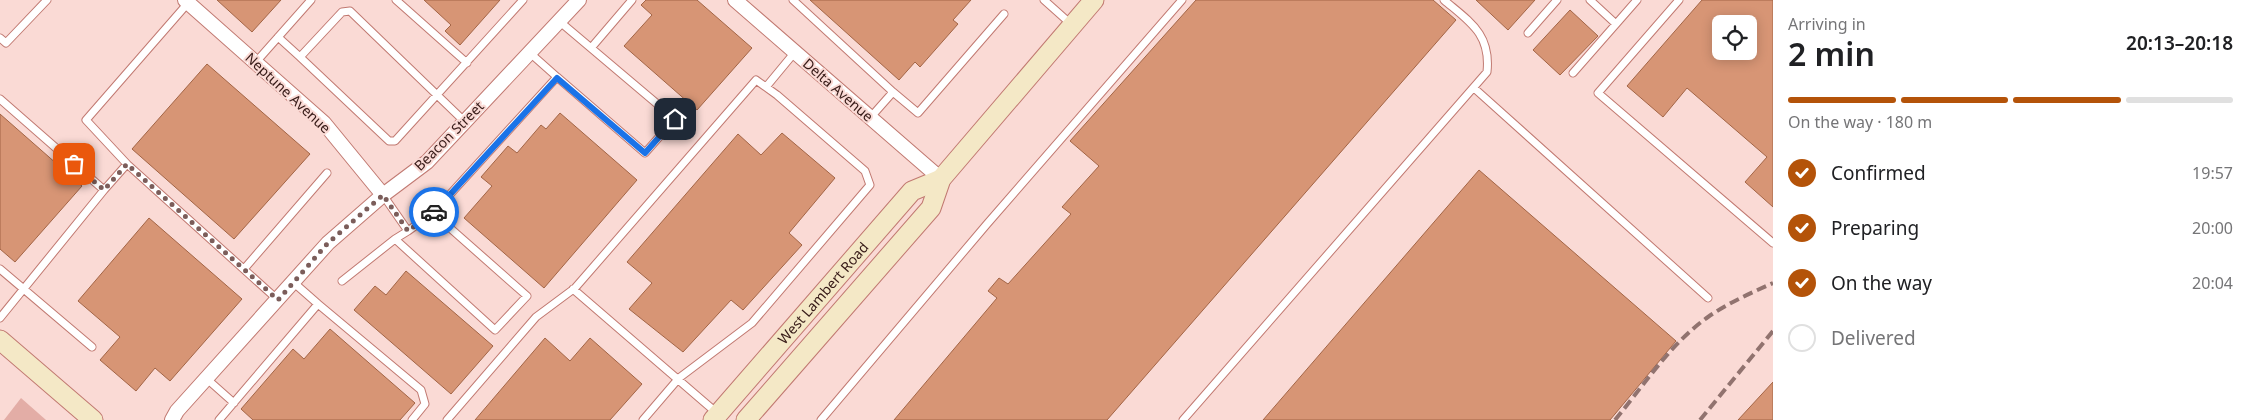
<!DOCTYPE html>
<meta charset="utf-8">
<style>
body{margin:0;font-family:"Noto Sans",sans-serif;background:#f2f2f2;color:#202124;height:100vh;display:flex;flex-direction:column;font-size:19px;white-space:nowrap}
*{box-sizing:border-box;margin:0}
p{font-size:16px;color:#757577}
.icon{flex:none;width:28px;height:28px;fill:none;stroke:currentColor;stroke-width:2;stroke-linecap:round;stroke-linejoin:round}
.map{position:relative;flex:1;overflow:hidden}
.panel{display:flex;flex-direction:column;background:#fff;width:475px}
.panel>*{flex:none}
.controls{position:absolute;left:1712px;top:15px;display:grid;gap:10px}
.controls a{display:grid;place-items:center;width:45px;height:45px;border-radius:8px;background:#fff;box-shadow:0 2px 12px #0003;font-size:25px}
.pin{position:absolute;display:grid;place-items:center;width:42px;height:42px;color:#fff;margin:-21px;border-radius:10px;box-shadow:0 2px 8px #0006}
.courier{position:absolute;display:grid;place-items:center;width:50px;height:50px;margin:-25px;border:4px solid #1a73e8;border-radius:50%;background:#fff;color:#222;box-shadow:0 1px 6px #0007}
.head em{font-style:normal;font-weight:600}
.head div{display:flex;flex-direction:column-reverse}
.head{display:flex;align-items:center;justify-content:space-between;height:85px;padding:0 15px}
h1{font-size:32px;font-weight:600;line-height:38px}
.bar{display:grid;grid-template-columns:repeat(4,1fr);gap:8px 5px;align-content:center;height:60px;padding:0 15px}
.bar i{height:6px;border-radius:4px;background:#e0e0e0}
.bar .selected{background:#b45309}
.bar p{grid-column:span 4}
ol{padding:0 15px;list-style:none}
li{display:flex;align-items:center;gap:15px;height:55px}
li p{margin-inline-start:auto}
li .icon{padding:5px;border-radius:50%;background:#b45309;color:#fff;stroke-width:4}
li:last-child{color:#757577}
li i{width:28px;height:28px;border:2px solid #e0e0e0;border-radius:50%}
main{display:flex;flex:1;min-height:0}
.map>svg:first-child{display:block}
.green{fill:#e3ada6}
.building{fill:#d79575;stroke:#a36546;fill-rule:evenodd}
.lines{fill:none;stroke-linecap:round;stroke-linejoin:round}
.lane-casing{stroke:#c17971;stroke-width:9}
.street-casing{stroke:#c17971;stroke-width:16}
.secondary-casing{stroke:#c17971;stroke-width:21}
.lane{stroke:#fff;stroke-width:7}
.street{stroke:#fff;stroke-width:14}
.secondary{stroke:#f4e8c6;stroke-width:19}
.rail{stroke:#91736f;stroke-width:4;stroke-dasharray:10 5;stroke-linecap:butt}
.done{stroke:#7b5d5a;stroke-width:5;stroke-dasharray:0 9}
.route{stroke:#1a73e8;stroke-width:6}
.labels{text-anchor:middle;stroke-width:4;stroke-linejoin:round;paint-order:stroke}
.street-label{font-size:14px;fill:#361a17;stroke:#fadad5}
</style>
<main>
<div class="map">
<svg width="1773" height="420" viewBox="0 0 1773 420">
<rect width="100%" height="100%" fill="#fadad5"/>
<path class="green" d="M21 398 46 420H4Z"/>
<path class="building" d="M217 0H281L252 32Z
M424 0H500L460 45 445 31 451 25Z
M646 0H697L752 48 697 110 624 46 652 15 641 5Z
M810 0H971L953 20 958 24 920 67 915 62 899 80Z
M1196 0H1433L1456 20 1107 420H894L997 298 988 291 999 278 1008 284 1071 214 1062 207 1099 166 1070 141Z
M1476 0H1535L1508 30Z
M1702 0H1773V207L1745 182 1767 157 1687 88 1663 117 1627 86ZM1721 24H1749V51H1721Z
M1570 10 1598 36 1560 75 1533 50Z
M207 64 310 154 234 239 132 149Z
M560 113 637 180 544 288 464 218 492 186 481 177 508 146 517 153 541 125 546 129Z
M0 114 82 186 15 262 0 249Z
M782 133 835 178 789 233 802 245 743 310 731 300 683 352 629 309 652 283 627 262 738 134 761 155Z
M1479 170 1676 341 1610 420H1263Z
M149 218 242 299 170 381 155 368 136 391 100 360 120 337 78 301Z
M406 271 493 346 451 394 354 310 375 286 386 295Z
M330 329 415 403 400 420H253L241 409 293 349 304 359Z
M545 338 570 361 590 338 642 384 610 420H475Z
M1773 382V420H1738Z"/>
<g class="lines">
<defs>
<path id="lane" d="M396 0 467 63
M793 0 893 92
M1044 0 1072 25
M1590 0 1616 24 1637 0
M1679 0 1598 93 1773 243
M1528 33 1557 0
M278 37 300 57
M0 38 6 43 47 0
M591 48 632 0
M256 62 311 0
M1573 73 1616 24
M557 77 645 153 675 119 559 21
M766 87 795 52
M1474 88 1708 298
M0 99 104 190 0 318
M870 118 893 92 918 113 1004 14
M465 122 350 11 342 12 300 57 389 141H395L523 0
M127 164 86 120 188 3
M104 190 127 164 278 300
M383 195 408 231 433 213 557 77 530 53
M408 231 395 239 495 330 527 296 433 213
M0 269 92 347
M244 269 327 173
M342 281 395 239
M573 289 718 414
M318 304 421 390 425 404 412 420
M207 379 234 403
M219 420 318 304 293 282
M447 420 536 317 575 288 756 80 777 95 865 171 870 185 752 323 679 378 643 420
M821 420 987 224 1182 0
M1183 420 1487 72C1491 34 1470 22 1444 0"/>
<path id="street" d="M185 0 324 123 383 195
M735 0 941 179
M172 420 177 411 328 243 383 195 427 162 579 0"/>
<g id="secondary">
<path d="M0 340 93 420"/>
<path id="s1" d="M713 420 912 191 941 179"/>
<path d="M746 420 931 208 941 179 1094 0"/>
</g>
</defs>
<use href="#lane" class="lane-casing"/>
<use href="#street" class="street-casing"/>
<use href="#secondary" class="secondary-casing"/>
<use href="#lane" class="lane"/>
<use href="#street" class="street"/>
<use href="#secondary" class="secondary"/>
<path class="rail" d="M1615 420C1644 385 1671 343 1708 317 1728 303 1751 293 1773 283
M1700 420 1773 331"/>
</g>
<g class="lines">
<path class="done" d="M74 164 104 190 127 164 278 300 328 243 383 195 408 231 434 212"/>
<path class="route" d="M434 212 557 78 645 153 675 119"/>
</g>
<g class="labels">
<g class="street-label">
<text transform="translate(838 90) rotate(41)" y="5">Delta Avenue</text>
<text transform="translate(288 93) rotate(43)" y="5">Neptune Avenue</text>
<text transform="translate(449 136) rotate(-45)" y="5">Beacon Street</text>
<text dy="5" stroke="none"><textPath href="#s1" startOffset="168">West Lambert Road</textPath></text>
</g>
</g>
</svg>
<div class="controls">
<a><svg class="icon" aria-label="locate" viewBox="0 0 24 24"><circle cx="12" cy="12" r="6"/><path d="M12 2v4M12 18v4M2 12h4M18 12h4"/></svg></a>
</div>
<div class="pin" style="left:74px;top:164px;background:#ea580c"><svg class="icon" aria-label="bag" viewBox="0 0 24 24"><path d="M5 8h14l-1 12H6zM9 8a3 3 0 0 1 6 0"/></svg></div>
<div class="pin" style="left:675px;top:119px;background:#1f2937"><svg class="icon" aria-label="home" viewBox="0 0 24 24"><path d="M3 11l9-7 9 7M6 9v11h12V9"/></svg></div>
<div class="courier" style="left:434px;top:212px"><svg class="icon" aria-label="car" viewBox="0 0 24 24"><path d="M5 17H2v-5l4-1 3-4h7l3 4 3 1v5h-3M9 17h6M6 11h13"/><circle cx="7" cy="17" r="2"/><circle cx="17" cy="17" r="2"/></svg></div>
</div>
<section class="panel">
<div class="head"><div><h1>2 min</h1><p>Arriving in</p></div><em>20:13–20:18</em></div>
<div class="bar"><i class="selected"></i><i class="selected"></i><i class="selected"></i><i></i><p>On the way · 180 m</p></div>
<ol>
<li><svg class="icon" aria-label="check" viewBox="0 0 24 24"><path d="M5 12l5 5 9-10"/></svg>Confirmed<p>19:57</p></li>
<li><svg class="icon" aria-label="check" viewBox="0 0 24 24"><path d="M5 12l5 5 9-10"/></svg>Preparing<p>20:00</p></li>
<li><svg class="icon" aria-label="check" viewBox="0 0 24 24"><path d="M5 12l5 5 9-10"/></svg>On the way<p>20:04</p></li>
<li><i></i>Delivered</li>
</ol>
</section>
</main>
